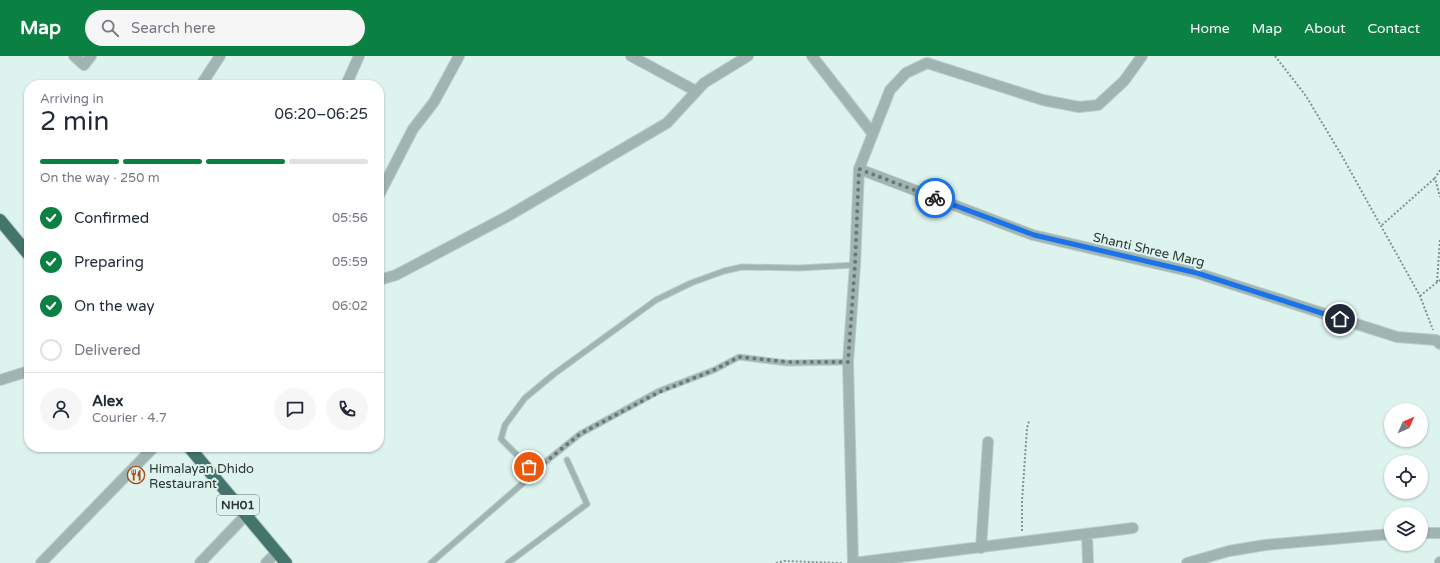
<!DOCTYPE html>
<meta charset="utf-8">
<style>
body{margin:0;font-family:"Varela Round",sans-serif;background:#f6f6f7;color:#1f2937;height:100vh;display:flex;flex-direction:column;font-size:15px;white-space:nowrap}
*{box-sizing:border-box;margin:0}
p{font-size:13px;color:#747a83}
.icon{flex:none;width:22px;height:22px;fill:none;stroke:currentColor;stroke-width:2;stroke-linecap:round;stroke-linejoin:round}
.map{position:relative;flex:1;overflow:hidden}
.side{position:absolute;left:24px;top:24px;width:360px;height:372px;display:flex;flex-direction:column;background:#fff;border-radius:16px;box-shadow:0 1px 3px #0004}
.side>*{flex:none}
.needle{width:26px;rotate:45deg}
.tools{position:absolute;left:1384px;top:347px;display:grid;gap:8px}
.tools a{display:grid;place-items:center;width:44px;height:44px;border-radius:50%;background:#fff;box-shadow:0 1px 3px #0004;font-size:20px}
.pin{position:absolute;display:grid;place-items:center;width:34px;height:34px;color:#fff;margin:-17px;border:2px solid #fff;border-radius:50%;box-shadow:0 1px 4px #0007}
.courier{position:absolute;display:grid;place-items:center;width:40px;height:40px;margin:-20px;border:3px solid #1a73e8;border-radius:50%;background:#fff;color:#222;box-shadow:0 1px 5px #0007}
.headline em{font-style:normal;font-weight:600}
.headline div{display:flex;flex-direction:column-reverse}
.headline{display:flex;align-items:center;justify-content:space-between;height:68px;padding:0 16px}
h1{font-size:26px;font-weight:600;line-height:30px}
.bar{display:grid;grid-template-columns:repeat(4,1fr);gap:6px 4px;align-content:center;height:48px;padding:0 16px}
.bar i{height:5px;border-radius:3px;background:#e0e1e3}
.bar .on{background:#0b8043}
.bar p{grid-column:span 4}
.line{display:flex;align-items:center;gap:10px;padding:0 16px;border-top:1px solid #e0e1e3}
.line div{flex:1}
.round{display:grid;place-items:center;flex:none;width:42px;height:42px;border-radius:21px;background:#f6f6f7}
ol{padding:0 16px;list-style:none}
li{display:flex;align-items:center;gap:12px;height:44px}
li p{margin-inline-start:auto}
li .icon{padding:4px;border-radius:50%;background:#0b8043;color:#fff;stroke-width:4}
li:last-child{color:#747a83}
li i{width:22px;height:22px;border:2px solid #e0e1e3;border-radius:50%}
header{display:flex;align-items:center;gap:24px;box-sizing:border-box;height:56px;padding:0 20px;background:#0b8043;color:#fff}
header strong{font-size:19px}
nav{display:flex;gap:22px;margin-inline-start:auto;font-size:14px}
.search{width:280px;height:36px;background:#f6f6f7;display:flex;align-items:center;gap:10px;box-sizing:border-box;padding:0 14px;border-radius:22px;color:#747a83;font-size:15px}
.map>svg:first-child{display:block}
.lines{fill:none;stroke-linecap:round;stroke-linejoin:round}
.lane-casing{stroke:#bacdc9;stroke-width:7}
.street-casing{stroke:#bacdc9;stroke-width:12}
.highway-casing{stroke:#bacdc9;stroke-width:14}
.path{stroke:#849490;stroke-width:2;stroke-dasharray:2 2;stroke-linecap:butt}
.lane{stroke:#a0b5b1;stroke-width:5}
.street{stroke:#a0b5b1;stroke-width:10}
.highway{stroke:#44756d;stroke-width:12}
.done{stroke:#6b7976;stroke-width:4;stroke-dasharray:0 7.2}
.route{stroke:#1a73e8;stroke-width:5}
.labels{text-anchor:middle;stroke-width:4;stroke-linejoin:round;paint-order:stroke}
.shield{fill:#ddf3ee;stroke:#626f6c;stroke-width:1}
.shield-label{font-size:12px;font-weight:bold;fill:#2e3735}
.street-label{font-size:13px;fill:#2e3735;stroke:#ddf3ee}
.poi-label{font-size:13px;fill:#2e3735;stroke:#ddf3ee;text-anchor:start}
</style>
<header>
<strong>Map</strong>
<div class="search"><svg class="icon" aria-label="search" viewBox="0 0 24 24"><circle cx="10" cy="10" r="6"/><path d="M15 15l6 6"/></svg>Search here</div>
<nav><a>Home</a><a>Map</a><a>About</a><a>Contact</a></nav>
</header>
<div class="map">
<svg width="1440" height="507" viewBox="0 0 1440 507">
<rect width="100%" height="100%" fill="#ddf3ee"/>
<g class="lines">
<defs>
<path id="lane" d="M533 416 580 378 659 335 714 314 739 301 787 307 848 306
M431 507 530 421 533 416 529 411 501 383 505 369 525 342 554 318 656 244 691 227 724 215 742 211 799 212 855 209
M508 507 587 448 567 404"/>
<path id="street" d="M74 0 84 9 91 0
M631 0 696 35
M812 0 873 78
M201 29 220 0
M346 29 359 0
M859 113 1033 179 1197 217 1397 281 1436 284 1440 288
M379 139 413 73 434 46 459 0
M379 224 396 219 508 160 667 67 704 27 748 0
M0 324 29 315
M1421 477H1440
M1087 478 1088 507
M981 492 988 386
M41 507 154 391
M200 507 246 459
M266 507 277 496
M853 507 848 306 855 209 859 113 890 34 906 17 927 7 1043 44 1079 51 1098 49 1124 25 1142 0
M853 507 1133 472
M1187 507 1229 495 1265 489 1391 478
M1440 507V506"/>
<path id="highway" d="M0 164 29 199
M189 391 286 507"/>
</defs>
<use href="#lane" class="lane-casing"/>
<use href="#street" class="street-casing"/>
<use href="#highway" class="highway-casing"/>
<path class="path" d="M1275 0 1306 40 1342 100 1420 240 1433 274
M1440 114 1435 122 1440 141
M1382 169 1435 122
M1437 226 1440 183
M1420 240 1440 224
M1022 475V445L1027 372 1029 365
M776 507 784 505 842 507"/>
<use href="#lane" class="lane"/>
<use href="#street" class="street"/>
<use href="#highway" class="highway"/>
</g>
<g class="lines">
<path class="done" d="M529 411 533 416 580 378 659 336 714 314 739 301 787 306H848L855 209 859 113 935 142"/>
<path class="route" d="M935 142 1034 179 1197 217 1340 263"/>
</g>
<defs>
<symbol id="restaurant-ring" viewBox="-11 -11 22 22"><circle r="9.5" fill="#ddf3ee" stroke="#ae4b14" stroke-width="1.5"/><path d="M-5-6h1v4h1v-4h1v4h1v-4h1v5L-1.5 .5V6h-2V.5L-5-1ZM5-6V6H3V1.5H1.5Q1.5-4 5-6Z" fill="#ae4b14"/></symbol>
</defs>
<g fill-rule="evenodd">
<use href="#restaurant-ring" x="126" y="409" width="20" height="20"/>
</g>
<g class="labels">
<rect class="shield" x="217" y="439" width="42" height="20" rx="3"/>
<g class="shield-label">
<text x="238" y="453">NH01</text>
</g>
<g class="street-label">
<text transform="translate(1149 193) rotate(13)" y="5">Shanti Shree Marg</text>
</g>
<g class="poi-label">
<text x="149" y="417">Himalayan Dhido<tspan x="149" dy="15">Restaurant</tspan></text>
</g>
</g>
</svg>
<div class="tools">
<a><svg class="needle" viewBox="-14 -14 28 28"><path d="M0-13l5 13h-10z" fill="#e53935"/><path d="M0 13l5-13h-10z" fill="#747a83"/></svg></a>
<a><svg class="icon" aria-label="locate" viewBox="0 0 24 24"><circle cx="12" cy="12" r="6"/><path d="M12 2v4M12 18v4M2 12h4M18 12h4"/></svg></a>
<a><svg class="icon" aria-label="layers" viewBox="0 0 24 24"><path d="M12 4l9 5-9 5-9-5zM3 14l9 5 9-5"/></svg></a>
</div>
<div class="pin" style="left:529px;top:411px;background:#ea580c"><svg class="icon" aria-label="bag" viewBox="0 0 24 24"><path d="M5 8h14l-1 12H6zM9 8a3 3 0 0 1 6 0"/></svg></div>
<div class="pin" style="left:1340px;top:263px;background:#1f2937"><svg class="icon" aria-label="home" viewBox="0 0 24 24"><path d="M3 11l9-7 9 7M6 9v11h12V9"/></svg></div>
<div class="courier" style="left:935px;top:142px"><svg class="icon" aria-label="bike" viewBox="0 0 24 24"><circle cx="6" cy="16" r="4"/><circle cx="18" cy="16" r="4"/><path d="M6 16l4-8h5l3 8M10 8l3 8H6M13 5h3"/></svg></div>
<section class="side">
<div class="headline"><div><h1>2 min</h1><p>Arriving in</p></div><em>06:20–06:25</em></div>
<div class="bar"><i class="on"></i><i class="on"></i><i class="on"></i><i></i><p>On the way · 250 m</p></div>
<ol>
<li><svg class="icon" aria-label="check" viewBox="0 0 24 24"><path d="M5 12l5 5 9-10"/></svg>Confirmed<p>05:56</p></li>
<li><svg class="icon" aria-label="check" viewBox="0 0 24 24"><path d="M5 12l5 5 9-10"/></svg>Preparing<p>05:59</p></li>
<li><svg class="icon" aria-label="check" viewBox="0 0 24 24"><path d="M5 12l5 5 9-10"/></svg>On the way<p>06:02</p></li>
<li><i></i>Delivered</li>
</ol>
<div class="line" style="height:72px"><a class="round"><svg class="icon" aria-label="person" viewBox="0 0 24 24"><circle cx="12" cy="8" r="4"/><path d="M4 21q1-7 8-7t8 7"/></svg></a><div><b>Alex</b><p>Courier · 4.7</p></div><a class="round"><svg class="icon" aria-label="chat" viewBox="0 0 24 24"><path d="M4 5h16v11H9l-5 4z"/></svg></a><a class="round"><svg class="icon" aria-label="phone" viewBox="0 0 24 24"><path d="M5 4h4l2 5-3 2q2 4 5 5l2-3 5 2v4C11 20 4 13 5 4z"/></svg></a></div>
</section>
</div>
